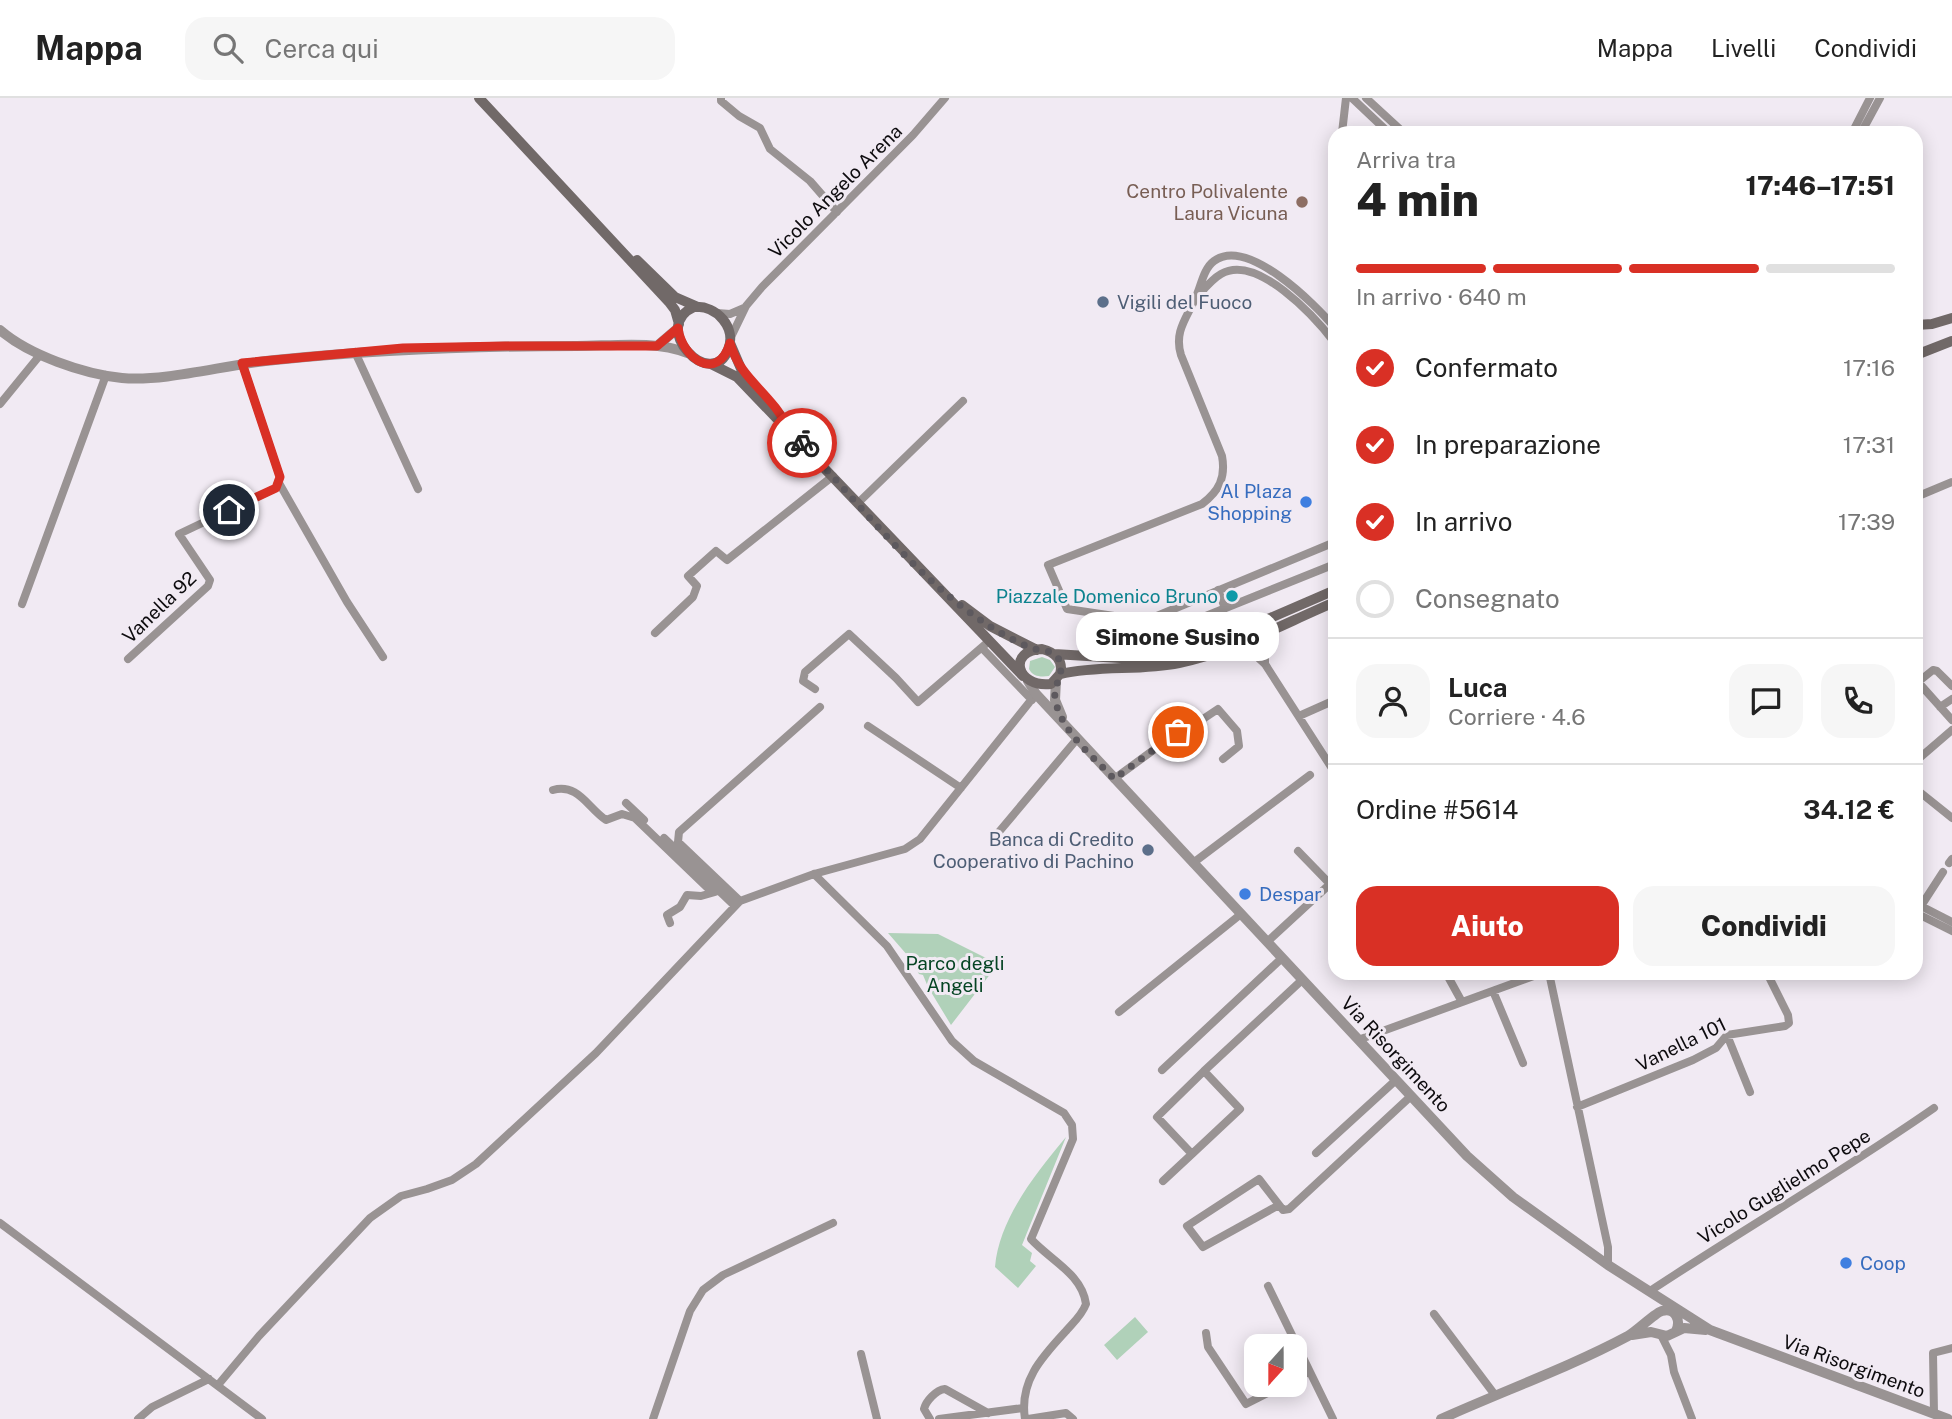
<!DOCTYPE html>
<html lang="it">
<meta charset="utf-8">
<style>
body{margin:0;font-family:"Public Sans",sans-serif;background:#f6f6f6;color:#222;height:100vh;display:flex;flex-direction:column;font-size:26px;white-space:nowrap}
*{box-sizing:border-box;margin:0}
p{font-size:23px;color:#767676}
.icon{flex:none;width:38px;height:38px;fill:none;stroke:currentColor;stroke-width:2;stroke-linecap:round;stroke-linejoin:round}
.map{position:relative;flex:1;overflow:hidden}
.sheet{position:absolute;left:1328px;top:28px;width:595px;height:854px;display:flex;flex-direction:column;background:#fff;border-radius:21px;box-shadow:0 4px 18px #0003}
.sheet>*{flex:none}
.needle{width:46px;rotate:201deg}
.controls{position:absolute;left:1244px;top:1236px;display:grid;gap:14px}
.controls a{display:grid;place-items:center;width:63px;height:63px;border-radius:14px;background:#fff;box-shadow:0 4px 18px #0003;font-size:35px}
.pin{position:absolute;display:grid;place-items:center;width:60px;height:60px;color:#fff;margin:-30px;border:4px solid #fff;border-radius:50%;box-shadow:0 2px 7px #0007}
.courier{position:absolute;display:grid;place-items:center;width:70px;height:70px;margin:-35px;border:5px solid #d93025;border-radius:50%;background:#fff;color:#222;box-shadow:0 2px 9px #0007}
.bubble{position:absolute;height:49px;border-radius:21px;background:#fff;box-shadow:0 4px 18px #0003;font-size:23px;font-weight:800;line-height:49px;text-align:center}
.head em{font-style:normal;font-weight:800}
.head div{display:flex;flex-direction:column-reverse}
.head{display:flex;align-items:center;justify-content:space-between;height:119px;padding:0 28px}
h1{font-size:46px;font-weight:800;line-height:52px}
.bar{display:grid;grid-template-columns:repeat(4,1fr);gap:10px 7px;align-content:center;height:84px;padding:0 28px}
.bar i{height:9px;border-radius:5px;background:#e0e0e0}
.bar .current{background:#d93025}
.bar p{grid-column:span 4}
.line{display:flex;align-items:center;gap:18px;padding:0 28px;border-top:2px solid #e0e0e0}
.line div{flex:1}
.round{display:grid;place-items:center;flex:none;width:74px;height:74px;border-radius:21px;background:#f6f6f6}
ol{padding:0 28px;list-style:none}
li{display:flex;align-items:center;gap:21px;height:77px}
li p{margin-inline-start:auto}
li .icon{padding:7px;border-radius:50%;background:#d93025;color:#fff;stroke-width:4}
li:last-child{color:#767676}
li i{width:38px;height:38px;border:4px solid #e0e0e0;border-radius:50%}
.action{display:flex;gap:14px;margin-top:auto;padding:14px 28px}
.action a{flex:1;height:80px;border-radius:21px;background:#d93025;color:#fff;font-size:28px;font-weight:800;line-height:80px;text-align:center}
.action a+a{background:#f6f6f6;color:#222}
header{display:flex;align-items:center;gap:42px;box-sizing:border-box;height:98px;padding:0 35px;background:#fff;border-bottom:2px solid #e0e0e0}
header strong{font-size:33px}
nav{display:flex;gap:38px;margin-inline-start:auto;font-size:24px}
.search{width:490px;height:63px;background:#f6f6f6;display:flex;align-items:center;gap:18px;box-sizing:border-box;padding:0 24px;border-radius:21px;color:#767676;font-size:26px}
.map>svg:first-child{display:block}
.green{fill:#b0d1b9}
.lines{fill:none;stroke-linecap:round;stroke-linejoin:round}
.minor{stroke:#999393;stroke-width:8}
.tertiary{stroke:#999393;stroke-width:10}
.secondary{stroke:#716968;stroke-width:10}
.done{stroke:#5d595e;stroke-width:7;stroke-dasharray:0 12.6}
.route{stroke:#d93025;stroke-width:9}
.education-dot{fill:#8d6e63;stroke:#f1eaf3;stroke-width:2.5}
.service-dot{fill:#5c6f8a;stroke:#f1eaf3;stroke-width:2.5}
.shop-dot{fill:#3f7fe0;stroke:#f1eaf3;stroke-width:2.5}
.culture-dot{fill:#0f9aa8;stroke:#f1eaf3;stroke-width:2.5}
.labels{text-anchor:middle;stroke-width:6;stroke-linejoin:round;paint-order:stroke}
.street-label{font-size:19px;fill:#0d0b0e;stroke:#f1eaf3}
.education-label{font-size:19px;fill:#785e54;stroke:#f1eaf3;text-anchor:end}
.service-label{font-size:19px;fill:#4e5e75;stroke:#f1eaf3;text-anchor:start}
.shop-label{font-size:19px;fill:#366cbe;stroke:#f1eaf3;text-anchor:start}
.culture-label{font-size:19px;fill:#0d838f;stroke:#f1eaf3;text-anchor:end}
.park-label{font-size:19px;fill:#054423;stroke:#f1eaf3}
</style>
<header>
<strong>Mappa</strong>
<div class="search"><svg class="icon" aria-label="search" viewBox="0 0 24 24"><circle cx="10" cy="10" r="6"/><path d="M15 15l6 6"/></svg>Cerca qui</div>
<nav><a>Mappa</a><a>Livelli</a><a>Condividi</a></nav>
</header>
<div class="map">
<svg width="1952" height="1321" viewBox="0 0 1952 1321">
<rect width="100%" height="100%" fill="#f1eaf3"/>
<path class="green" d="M1042 559 1050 562 1055 569 1049 578C1041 579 1033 579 1029 571L1030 563Z
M888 835 938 836 998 866 951 927 928 889 923 877 919 876 908 858Z
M1066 1039 1022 1147 1032 1155 1030 1163 1036 1168 1018 1190 995 1169C999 1121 1036 1075 1066 1039Z
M1135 1219 1148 1234 1117 1262 1104 1247Z"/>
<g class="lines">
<path class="minor" d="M721 0V3L739 18 760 30 770 51 810 83 837 114
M1352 0 1389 35
M1366 0 1404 35
M1342 35 1346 0
M1852 35 1870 0
M1861 35 1880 0
M1197 199C1204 191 1212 181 1221 176 1257 155 1315 219 1335 245
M717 215 730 216 744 210
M1335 230C1315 206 1247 138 1214 163 1203 171 1201 189 1195 201 1186 221 1174 234 1181 257L1222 358C1226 380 1219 393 1202 406L1048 467 1067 511 1141 522 1152 520 1335 444
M731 239 746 208 762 189 913 37 945 0
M355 254 418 391
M0 306 40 257
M279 385 347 504 383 559
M1916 399 1952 384
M858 405 963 303
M1218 492 1225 510
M22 506 106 277
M1152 520 1161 536 1335 466
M655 535 693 499 697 488 688 478 716 453 727 462 833 378
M1236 546 1253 555 1265 566 1335 675
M982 550 1032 602
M128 561 208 488 210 482 179 436 276 390 280 379 242 265
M1265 566V557L1273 531
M1952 588 1937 573 1933 572 1918 584 1952 622
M815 591 803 583 805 574 849 536 896 580 918 604 988 544
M1940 609 1952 601
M1299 618 1335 602
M868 628 961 690
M1916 663 1952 632
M1114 681 1178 634 1185 633 1218 611 1237 633 1239 648 1223 661
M1916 691 1952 720
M553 692C578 685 588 710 606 722L622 716 635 720 712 794
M626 705 644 722
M998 735 1077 641
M664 740 735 808
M1193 765 1310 677
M1949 765 1952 761
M814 776 887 848 952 943 974 963 1064 1015 1072 1027 1073 1041 1031 1141C1050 1162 1082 1176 1086 1206 1082 1217 1073 1225 1066 1233 1042 1259 1019 1283 1025 1321
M740 803 678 744 679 734 820 609
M1917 806 1952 824
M1921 808 1943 774
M1916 815 1952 833
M670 825 667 817 680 809 687 797 701 798 715 794
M1267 844 1330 786 1298 753
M1446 875 1462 904
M1549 875 1608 1149V1167
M1493 893 1523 965
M1119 914 1241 816
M1727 937 1750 994
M1358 942 1542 875
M1162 972 1282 860
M1204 973 1157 1019 1192 1056 1240 1011 1204 973 1302 882
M1577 1009 1693 962 1716 950 1727 937 1785 928 1789 925 1788 917 1767 875
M1316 1055 1396 982
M1163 1083 1192 1056
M1279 1107 1203 1149 1187 1128 1259 1081 1283 1112 1289 1111 1411 998
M0 1125 262 1321
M1268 1188 1333 1321
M1650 1193C1744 1131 1842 1074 1934 1010
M1434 1216 1495 1297
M1206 1235 1208 1249 1246 1306 1285 1286
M1661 1237 1671 1257 1674 1274 1692 1321
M861 1256 877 1321
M1295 1281 1309 1274
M218 1287 259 1238 370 1120 401 1098 427 1091 452 1082 476 1066 596 955 740 803 814 776 905 751 920 741 1036 596
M1934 1316 1933 1255 1952 1250
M138 1321 152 1309 209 1281
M653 1321 690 1213 703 1192 723 1177 833 1125
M930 1321 924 1311C926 1303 936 1292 945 1291L988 1315
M939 1321 1023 1310
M1028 1321 1066 1315 1073 1321"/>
<path class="tertiary" d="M0 232C29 257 83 276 122 280 167 284 227 266 275 262 375 252 475 248 577 248 610 248 656 242 687 255
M657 248 678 230
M1056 582 1055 602 1062 619
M1028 583 1036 596 1467 1058 1513 1099 1608 1167 1710 1232 1948 1321
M1632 1237 1651 1234 1667 1238 1684 1230 1706 1232
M1441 1321C1503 1293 1568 1270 1628 1238 1637 1233 1656 1214 1662 1213 1676 1209 1681 1223 1676 1233"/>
<path class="secondary" d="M479 0 669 204 675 212 679 226
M637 162 675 199 698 209
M694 209C717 207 737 230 728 252 711 294 649 229 694 209Z
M1916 227 1932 226 1952 220
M730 245 742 273 784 322
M1916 257 1952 243
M711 266 737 279 1023 578
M962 507 990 528 1037 552
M1042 551C1055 554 1064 563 1060 576L1051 586C1016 590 1007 552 1042 551Z
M1054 556 1120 560 1154 559 1180 555 1210 546 1335 492
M1060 576C1100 567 1140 573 1179 565 1233 554 1285 525 1335 504"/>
</g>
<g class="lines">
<path class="done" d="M802 345C861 407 915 480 988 527 1002 536 1019 546 1035 551 1043 553 1052 552 1058 560 1067 573 1053 586 1055 600 1060 633 1093 658 1114 681L1178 634"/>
<path class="route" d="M229 412 276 390 280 379 242 265 403 250 505 248H657L678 230C682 261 718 285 730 245 739 275 756 285 775 309 784 321 791 334 802 345"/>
</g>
<circle class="education-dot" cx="1302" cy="104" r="7"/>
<g class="service-dot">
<circle cx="1103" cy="204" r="7"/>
<circle cx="1148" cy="752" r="7"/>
</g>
<g class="shop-dot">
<circle cx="1306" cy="404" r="7"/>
<circle cx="1245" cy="796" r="7"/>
<circle cx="1846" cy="1165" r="7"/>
</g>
<circle class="culture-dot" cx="1232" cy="498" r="7"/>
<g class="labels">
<g class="street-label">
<text transform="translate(835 93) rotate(-45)" y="7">Vicolo Angelo Arena</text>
<text transform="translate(159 509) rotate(-44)" y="7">Vanella 92</text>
<text transform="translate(1681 946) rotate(-26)" y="7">Vanella 101</text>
<text transform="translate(1396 956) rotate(47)" y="7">Via Risorgimento</text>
<text transform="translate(1784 1088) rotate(-32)" y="7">Vicolo Guglielmo Pepe</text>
<text transform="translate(1854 1268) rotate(20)" y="7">Via Risorgimento</text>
</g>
<g class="education-label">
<text x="1288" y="100">Centro Polivalente<tspan x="1288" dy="22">Laura Vicuna</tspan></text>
</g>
<g class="service-label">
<text x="1117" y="211">Vigili del Fuoco</text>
<text x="1134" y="748" text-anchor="end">Banca di Credito<tspan x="1134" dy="22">Cooperativo di Pachino</tspan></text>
</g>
<g class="shop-label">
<text x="1292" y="400" text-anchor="end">Al Plaza<tspan x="1292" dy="22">Shopping</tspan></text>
<text x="1259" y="803">Despar</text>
<text x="1860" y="1172">Coop</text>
</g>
<g class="culture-label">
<text x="1218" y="505">Piazzale Domenico Bruno</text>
</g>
<g class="park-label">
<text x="955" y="872">Parco degli<tspan x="955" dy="22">Angeli</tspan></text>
</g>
</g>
</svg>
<div class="controls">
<a><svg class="needle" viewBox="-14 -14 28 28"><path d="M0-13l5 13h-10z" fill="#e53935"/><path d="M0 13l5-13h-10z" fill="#767676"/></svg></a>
</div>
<div class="pin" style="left:1178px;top:634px;background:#ea580c"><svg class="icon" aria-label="bag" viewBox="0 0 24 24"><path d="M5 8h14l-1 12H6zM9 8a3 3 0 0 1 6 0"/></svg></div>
<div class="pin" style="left:229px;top:412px;background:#1f2937"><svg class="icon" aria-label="home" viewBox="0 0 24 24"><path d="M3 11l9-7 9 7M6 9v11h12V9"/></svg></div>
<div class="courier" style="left:802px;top:345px"><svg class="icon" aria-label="bike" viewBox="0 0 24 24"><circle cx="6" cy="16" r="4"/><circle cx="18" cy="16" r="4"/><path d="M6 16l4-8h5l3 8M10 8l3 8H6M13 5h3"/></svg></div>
<div class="bubble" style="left:1076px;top:514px;width:203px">Simone Susino</div>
<section class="sheet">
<div class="head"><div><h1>4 min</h1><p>Arriva tra</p></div><em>17:46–17:51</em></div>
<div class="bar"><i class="current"></i><i class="current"></i><i class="current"></i><i></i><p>In arrivo · 640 m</p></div>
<ol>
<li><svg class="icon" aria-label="check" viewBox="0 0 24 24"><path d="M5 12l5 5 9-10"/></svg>Confermato<p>17:16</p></li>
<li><svg class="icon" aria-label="check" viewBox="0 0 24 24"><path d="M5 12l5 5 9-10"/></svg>In preparazione<p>17:31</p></li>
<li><svg class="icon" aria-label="check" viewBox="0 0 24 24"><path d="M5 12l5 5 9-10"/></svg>In arrivo<p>17:39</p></li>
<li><i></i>Consegnato</li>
</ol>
<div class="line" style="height:126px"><a class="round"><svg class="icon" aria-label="person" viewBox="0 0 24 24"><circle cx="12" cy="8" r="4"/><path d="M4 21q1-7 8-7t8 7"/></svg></a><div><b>Luca</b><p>Corriere · 4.6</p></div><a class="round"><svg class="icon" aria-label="chat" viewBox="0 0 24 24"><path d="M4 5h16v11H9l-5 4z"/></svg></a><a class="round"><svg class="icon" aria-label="phone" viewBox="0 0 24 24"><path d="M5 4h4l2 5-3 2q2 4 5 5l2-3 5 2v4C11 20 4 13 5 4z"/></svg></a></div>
<div class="line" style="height:91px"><div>Ordine #5614</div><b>34.12 €</b></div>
<div class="action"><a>Aiuto</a><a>Condividi</a></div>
</section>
</div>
